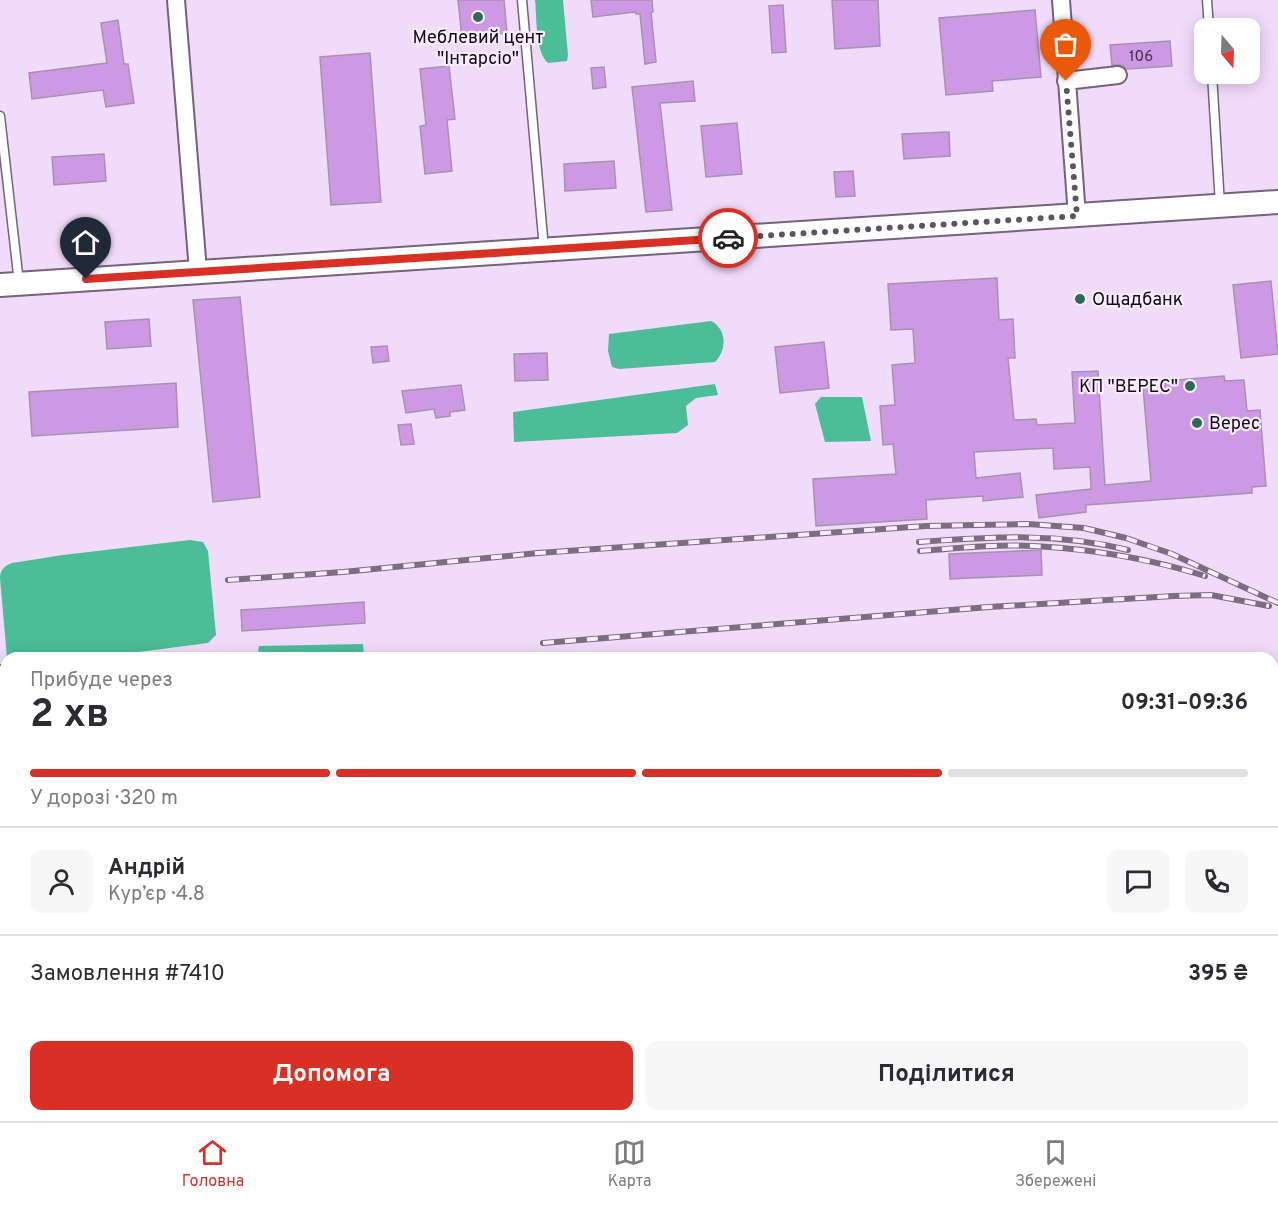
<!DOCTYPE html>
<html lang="uk">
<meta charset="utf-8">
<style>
body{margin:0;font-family:Overpass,sans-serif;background:#f7f7f7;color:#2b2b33;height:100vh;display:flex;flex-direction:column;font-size:22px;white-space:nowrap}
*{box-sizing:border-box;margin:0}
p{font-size:20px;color:#7c7c81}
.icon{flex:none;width:33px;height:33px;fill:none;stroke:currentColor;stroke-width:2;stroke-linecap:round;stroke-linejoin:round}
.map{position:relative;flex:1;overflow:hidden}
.details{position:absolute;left:0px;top:652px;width:1278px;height:470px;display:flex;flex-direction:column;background:#fff;border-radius:18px 18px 0 0;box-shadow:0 3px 15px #0003}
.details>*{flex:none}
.needle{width:39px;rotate:161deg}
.buttons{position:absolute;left:1194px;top:18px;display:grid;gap:12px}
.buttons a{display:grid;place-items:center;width:66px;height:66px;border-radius:12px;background:#fff;box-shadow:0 3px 15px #0003;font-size:30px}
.pin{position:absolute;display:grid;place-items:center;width:51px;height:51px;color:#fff;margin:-62px -26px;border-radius:50% 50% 50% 0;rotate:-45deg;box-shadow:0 0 6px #0007}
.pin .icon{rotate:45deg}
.courier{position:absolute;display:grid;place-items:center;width:60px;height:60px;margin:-30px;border:4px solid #d93025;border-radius:50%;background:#fff;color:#222;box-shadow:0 2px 8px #0007}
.overview em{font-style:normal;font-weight:700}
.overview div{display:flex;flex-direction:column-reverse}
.overview{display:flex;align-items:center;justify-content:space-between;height:102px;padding:0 30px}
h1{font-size:39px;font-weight:700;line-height:45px}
.bar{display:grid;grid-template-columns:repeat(4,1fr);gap:9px 6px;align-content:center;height:72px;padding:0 30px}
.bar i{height:8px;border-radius:4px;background:#e1e1e2}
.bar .current{background:#d93025}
.bar p{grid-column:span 4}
.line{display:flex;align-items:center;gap:15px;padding:0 30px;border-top:2px solid #e1e1e2}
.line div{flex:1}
.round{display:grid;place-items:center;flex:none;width:63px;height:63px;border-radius:12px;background:#f7f7f7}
.cta{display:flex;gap:12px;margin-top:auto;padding:12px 30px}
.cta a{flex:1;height:69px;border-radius:12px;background:#d93025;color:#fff;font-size:24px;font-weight:700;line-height:69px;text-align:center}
.cta a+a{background:#f7f7f7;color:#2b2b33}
.dock{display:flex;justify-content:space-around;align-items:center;height:84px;border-top:2px solid #e1e1e2;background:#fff;font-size:16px;color:#7c7c81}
.dock a{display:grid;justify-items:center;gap:3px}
.dock .current{color:#d93025}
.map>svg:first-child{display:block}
.green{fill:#d1afe0}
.water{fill:#4bbd97}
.building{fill:#ce99e4;stroke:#a692af;stroke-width:1.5}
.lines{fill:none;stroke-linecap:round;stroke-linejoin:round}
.lane-casing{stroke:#75627d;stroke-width:11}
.street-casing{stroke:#75627d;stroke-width:20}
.secondary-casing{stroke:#75627d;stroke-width:26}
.lane{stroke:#fff;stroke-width:8}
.street{stroke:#fff;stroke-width:16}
.secondary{stroke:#fff;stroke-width:22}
.rail-casing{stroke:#7c6d82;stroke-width:6}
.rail{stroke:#f9ecff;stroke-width:4;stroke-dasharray:11;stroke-linecap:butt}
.done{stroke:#5f5264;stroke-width:6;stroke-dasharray:0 10.8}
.route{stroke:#d93025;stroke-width:8}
.poi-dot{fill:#2e6a55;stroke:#f9ecff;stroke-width:2}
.labels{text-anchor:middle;stroke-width:4.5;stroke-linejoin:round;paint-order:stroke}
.number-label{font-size:15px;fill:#402d47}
.poi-label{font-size:18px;fill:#100913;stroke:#f9ecff;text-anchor:start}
</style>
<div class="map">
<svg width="1278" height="1121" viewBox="0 0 1278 1121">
<rect width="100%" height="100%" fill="#f1dbfa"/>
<path class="green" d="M1272 679 1278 680V943H1272Z
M695 1116H980V1121H702Z"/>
<path class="water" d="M535 0H563L568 55 567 61 548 63C535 52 537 17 535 0Z
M711 321C727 329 727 350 715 362L619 369 612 367 608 351 609 334Z
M715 384 718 395 696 398 686 406 688 425 677 433 514 442 513 412Z
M821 397H862L871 441 825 442 815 404Z
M190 540 203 542 208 551 216 635 208 643 100 657 7 658 0 578C0 570 4 566 12 563L63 555Z
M363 644 364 658H257L259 646Z"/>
<path class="building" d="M458 0H504L507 33 462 38Z
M591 0H652L653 12H651L656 62 645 64 640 14H636L635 12 593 17Z
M832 0H878L880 46 835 49Z
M783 5 786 52 772 53 769 6Z
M1035 10 1041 77 992 81 993 91 946 95 939 18Z
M118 20 124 64H128L134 103 106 107 103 90 32 99 29 73 107 63 101 23Z
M1170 41 1172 66 1127 69 1122 65H1112L1110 45Z
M370 53 381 202 331 205 320 57Z
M449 66 455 119 447 120 452 171 425 174 420 126 426 125 420 69Z
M604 67 606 87 593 89 591 68Z
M693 81 695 101 660 103 672 210 646 212 632 87Z
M737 123 742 174 706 177 701 126Z
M949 132 950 156 904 159 902 134Z
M104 154 106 181 54 185 52 157Z
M614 161 616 188 565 191 564 164Z
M853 171 855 196 836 197 834 172Z
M997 278 999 320 1013 319 1015 358H1008L1014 420 1036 419 1037 425 1075 423 1072 372 1098 371 1105 485 1151 481 1143 387 1165 386V381L1224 376 1225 381 1244 380 1247 411 1260 410 1266 486 1252 487V493L1086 505V512L1039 518 1036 495 1091 489 1090 467 1054 469 1053 448 974 452 976 478 1020 473 1023 497 983 501V496L926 500 927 519 816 526 813 479 896 474 893 444 883 445 880 406 895 405 892 365 915 363 913 329 891 330 888 284Z
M1271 281 1278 354 1241 358 1233 285Z
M240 297 260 497 213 502 193 300Z
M149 319 151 346 107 349 105 322Z
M824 342 829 388 780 393 775 347Z
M387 346 389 361 373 363 371 347Z
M547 353 548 380 515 381 514 354Z
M176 383 178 427 32 436 29 392Z
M461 385 465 410 450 412V416L436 418 434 409 406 413 402 391Z
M411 424 414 444 401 445 398 425Z
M1041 550 1042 575 950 579 949 554Z
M364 602 365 623 242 631 241 610Z"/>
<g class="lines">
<defs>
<path id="lane" d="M522 0 544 249
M1207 0 1209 28
M1212 74 1220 205
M0 116 19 283"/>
<path id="street" d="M176 0 198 271
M1061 0 1077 216
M1066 81 1118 75
M0 674 6 676"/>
<path id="secondary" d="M0 285 1278 202"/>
</defs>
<use href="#lane" class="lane-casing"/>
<use href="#street" class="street-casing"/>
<use href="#secondary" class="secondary-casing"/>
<use href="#lane" class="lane"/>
<use href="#street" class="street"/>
<use href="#secondary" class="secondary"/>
<defs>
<path id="rail" d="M919 542C991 537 1057 532 1128 550
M920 551C958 548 997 544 1034 546 1091 549 1151 559 1205 576
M228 580 343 572 538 553 926 526 1028 524 1084 528 1126 538 1172 554 1278 603
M543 643 989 607 1174 596 1211 595 1269 606
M0 972 6 976
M0 987 6 991
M0 1057 6 1059
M0 1076 6 1078
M90 1116 100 1121
M120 1116 128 1121
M170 1116 176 1121"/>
</defs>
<use href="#rail" class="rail-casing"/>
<use href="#rail" class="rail"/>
</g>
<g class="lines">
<path class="done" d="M728 238 1077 216 1066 81"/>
<path class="route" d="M86 279 728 238"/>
</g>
<g class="poi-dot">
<circle cx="478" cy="17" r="6"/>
<circle cx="1080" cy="299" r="6"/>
<circle cx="1190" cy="386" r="6"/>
<circle cx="1197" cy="423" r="6"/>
</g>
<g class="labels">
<g class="number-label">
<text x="1141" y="61">106</text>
</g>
<g class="poi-label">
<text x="478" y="43" text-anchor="middle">Меблевий цент<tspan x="478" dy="21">"Інтарсіо"</tspan></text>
<text x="1092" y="305">Ощадбанк</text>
<text x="1178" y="392" text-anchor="end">КП "ВЕРЕС"</text>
<text x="1209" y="429">Верес</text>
</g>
</g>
</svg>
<div class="buttons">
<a><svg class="needle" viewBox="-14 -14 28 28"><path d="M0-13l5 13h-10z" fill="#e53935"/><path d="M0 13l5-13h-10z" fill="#7c7c81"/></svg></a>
</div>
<div class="pin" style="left:1066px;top:81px;background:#ea580c"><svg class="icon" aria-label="bag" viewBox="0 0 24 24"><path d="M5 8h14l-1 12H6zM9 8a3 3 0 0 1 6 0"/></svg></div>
<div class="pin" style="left:86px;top:279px;background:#1f2937"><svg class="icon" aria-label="home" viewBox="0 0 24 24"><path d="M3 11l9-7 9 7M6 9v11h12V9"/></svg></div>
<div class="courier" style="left:728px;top:238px"><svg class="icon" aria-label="car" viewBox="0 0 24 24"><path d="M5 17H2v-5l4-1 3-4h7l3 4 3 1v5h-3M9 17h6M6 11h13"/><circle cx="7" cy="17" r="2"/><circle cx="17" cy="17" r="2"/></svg></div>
<section class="details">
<div class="overview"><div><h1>2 хв</h1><p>Прибуде через</p></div><em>09:31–09:36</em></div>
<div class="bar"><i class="current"></i><i class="current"></i><i class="current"></i><i></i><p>У дорозі · 320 m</p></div>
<div class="line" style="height:108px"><a class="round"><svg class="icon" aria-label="person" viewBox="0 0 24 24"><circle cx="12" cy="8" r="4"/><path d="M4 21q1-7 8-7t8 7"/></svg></a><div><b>Андрій</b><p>Кур’єр · 4.8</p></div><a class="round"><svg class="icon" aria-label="chat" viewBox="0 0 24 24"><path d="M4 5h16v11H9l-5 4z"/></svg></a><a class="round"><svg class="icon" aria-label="phone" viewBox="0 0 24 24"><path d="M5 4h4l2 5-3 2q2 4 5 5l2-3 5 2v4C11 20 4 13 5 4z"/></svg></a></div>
<div class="line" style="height:78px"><div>Замовлення #7410</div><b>395 ₴</b></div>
<div class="cta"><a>Допомога</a><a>Поділитися</a></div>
</section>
</div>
<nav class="dock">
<a class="current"><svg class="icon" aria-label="home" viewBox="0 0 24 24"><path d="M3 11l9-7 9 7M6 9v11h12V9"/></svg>Головна</a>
<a><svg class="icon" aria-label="map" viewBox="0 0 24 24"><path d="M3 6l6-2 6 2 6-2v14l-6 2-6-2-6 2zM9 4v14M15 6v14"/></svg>Карта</a>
<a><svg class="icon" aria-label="saved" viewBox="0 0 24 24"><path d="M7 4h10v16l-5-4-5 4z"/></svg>Збережені</a>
</nav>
